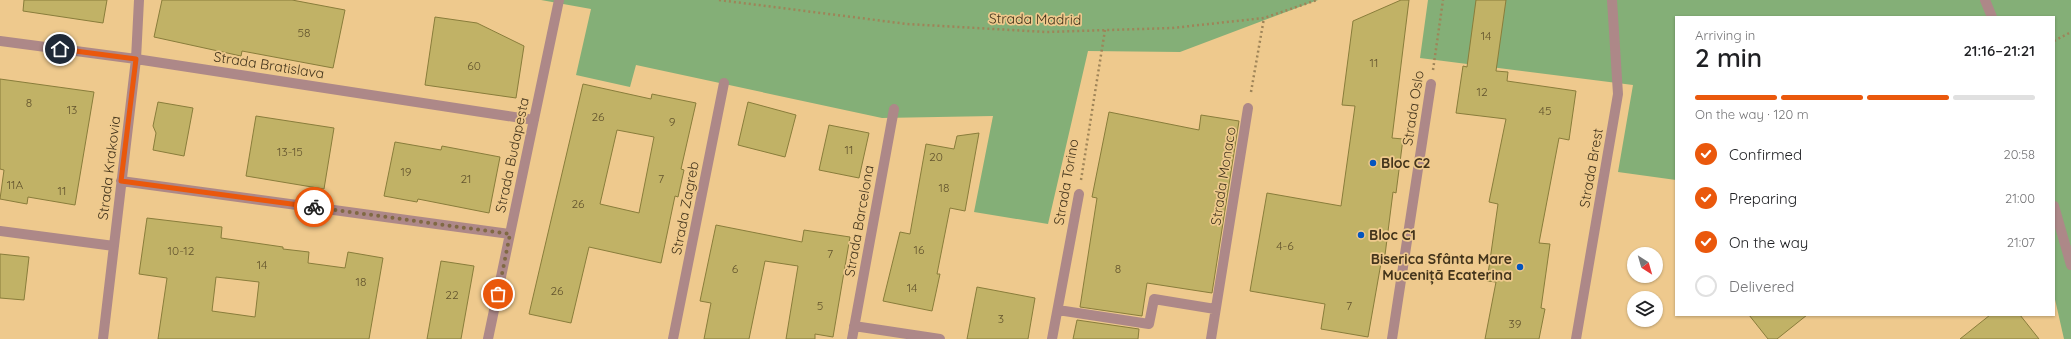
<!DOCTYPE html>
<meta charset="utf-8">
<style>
body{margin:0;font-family:Quicksand,sans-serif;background:#f6f6f6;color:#202124;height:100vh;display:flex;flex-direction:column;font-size:15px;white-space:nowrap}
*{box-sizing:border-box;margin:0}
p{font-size:13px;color:#757577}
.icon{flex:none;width:22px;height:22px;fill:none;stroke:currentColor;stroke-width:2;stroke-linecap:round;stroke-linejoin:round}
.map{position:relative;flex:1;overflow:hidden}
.side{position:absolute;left:1675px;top:16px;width:380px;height:300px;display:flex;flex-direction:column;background:#fff;border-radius:0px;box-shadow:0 1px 3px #0004}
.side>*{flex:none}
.needle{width:26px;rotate:143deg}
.buttons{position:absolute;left:1627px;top:247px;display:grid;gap:8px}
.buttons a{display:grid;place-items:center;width:36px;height:36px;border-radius:50%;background:#fff;box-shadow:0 1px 3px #0004;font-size:20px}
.pin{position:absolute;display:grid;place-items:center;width:34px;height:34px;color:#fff;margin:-17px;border:2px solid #fff;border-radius:50%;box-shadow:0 1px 4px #0007}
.courier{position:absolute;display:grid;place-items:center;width:40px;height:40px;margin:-20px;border:3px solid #ea580c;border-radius:50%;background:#fff;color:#222;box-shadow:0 1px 5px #0007}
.overview em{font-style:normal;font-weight:600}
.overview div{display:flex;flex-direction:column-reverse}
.overview{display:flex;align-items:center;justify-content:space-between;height:68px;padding:0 20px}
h1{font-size:26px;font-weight:600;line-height:30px}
.bar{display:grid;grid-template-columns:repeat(4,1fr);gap:6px 4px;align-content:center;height:48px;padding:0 20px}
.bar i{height:5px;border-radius:3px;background:#e0e0e0}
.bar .current{background:#ea580c}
.bar p{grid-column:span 4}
ol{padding:0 20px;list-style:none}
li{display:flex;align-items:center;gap:12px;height:44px}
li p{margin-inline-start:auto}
li .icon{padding:4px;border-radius:50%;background:#ea580c;color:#fff;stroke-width:4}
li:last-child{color:#757577}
li i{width:22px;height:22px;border:2px solid #e0e0e0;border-radius:50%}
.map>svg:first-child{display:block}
.green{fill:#84af77}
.building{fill:#c1b266;stroke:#897d3b;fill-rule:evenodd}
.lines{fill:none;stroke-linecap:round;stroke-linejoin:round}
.path{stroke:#9e8458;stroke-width:2.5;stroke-dasharray:2 3;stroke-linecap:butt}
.service{stroke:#ad8888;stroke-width:10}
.minor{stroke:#ad8888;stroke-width:10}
.done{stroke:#806944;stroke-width:4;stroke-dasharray:0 7.2}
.route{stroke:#ea580c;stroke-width:5}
.poi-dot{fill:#0355bf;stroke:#eec98d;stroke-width:1.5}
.labels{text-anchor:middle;stroke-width:3.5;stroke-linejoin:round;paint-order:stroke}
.number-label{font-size:12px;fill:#63542e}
.street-label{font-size:14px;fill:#44351c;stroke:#eec98d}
.poi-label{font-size:14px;font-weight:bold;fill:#44351c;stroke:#eec98d;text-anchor:start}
</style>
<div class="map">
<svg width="2071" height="339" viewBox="0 0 2071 339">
<rect width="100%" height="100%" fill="#eec98d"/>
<path class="green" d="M541 0H1318L1180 52 1088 51 1048 224 974 212 993 116 882 118 636 65 630 87 576 75 591 9Z
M1428 0H2071V339H2064L2054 295V17H1676V180L1618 172 1633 85 1420 58Z"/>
<path class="building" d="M24 0H107L103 23 23 11Z
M162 0H292L345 10 333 68 242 51 241 56 154 37Z
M1401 0H1409L1392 138 1403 139 1396 193 1393 192 1384 263H1381L1368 337 1321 329 1325 304 1250 291 1267 193 1341 206 1355 106 1342 105 1353 21Z
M1476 0H1506L1496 71 1508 72 1507 81 1576 91 1569 140 1559 138 1539 243 1550 244 1541 308 1545 309 1539 339H1485L1496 282 1487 281 1498 204 1489 202 1506 119 1456 113 1463 66 1467 67Z
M435 17 477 23 524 46 516 98 425 85Z
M0 79 94 92 75 205 28 197 27 204 0 199 4 170 0 169Z
M583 84 651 99 652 94 696 103 681 169 684 170 678 197 675 196 661 263 589 247 571 323 529 314ZM617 130 654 137 639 213 600 204Z
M158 102 193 108 184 156 153 150 156 133 153 126Z
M748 102 796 115 785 157 738 145Z
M1109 112 1199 130 1201 115 1239 121 1212 293 1147 283 1142 316 1080 307 1097 198 1092 197Z
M256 116 334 128 324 189 246 176Z
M829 125 869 133 859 178 819 170Z
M979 133 965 211 950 208 937 274H940L932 311 883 301 900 232 910 234 926 144 954 149 957 136Z
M395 142 441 150 442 146 500 157 489 213 418 199 417 202 384 196Z
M147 218 222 227 221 238 283 247V249L309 252 308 263 345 268 348 252 383 258 369 339H158L167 278 139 274ZM216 277 259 282 255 317 212 311Z
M716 225 802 242 804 230 850 237 833 337 815 334V339H786L798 266 765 261 749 339H704L711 303 700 301Z
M0 254 29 257 24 300 0 298Z
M441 261 474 266 461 339H427Z
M977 287 1035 298 1028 339H967Z
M1749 315H1807L1777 339H1768Z
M1990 315H2020L2039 339H1960Z
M1077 320 1139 329 1138 339H1073Z"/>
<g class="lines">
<path class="path" d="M719 0 907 24 1046 32 1172 28 1264 18 1317 0
M2054 41 2071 32
M1433 70 1443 0
M1251 92 1264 18
M1081 180 1105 30"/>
<path class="service" d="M1392 339 1431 84"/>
<path class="minor" d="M1985 0 1992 17
M0 41 136 59 534 120
M121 181 510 234
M2054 206 2071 265
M0 231 114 246
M1058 310 1149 324 1154 299 1215 309
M854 326 940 339
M103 339 136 59 139 0
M488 339 559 0
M673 339 724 83
M852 339 894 109
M1052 339 1079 194
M1211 339 1248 108
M1576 339 1618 94 1612 0"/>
</g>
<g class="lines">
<path class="done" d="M314 207 510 234 498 294"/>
<path class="route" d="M60 49 136 59 121 181 314 207"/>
</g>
<g class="poi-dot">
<circle cx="1373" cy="163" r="4"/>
<circle cx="1361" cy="235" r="4"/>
<circle cx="1520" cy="267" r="4"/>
</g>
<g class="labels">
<g class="number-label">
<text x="304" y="37">58</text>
<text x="1486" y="40">14</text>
<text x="1374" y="67">11</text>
<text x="474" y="70">60</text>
<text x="1482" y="96">12</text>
<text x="29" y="107">8</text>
<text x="72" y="114">13</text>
<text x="1545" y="115">45</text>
<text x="598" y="121">26</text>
<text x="672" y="126">9</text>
<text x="849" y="154">11</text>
<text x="290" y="156">13-15</text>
<text x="936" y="161">20</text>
<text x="406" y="176">19</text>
<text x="466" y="183">21</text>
<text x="661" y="183">7</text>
<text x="15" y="189">11A</text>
<text x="944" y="192">18</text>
<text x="62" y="195">11</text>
<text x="578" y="208">26</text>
<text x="1285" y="250">4-6</text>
<text x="919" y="254">16</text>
<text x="181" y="255">10-12</text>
<text x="830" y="258">7</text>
<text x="262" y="269">14</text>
<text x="735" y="273">6</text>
<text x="1118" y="273">8</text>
<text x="361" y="286">18</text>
<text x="912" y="292">14</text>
<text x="557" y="295">26</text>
<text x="452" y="299">22</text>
<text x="820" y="310">5</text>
<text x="1349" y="310">7</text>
<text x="1001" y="323">3</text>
<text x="1515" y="328">39</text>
</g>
<g class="street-label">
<text transform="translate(1035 19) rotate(1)" y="5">Strada Madrid</text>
<text transform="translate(269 65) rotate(9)" y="5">Strada Bratislava</text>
<text transform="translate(1413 108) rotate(-81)" y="5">Strada Oslo</text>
<text transform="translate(512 155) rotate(-78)" y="5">Strada Budapesta</text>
<text transform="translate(109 168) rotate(-83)" y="5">Strada Krakovia</text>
<text transform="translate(1591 168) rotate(-80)" y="5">Strada Brest</text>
<text transform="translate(1223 176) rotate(-81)" y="5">Strada Monaco</text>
<text transform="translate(1066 182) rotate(-80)" y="5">Strada Torino</text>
<text transform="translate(685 208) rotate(-79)" y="5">Strada Zagreb</text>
<text transform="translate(859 221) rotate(-80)" y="5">Strada Barcelona</text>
</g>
<g class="poi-label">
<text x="1381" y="168">Bloc C2</text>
<text x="1369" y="240">Bloc C1</text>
<text x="1512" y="264" text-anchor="end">Biserica Sfânta Mare<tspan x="1512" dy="16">Muceniță Ecaterina</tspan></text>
</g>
</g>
</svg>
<div class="buttons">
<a><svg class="needle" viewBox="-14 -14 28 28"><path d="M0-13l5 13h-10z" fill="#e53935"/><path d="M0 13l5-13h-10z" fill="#757577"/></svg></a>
<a><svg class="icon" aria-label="layers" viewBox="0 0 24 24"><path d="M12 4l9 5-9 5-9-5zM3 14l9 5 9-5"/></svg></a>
</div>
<div class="pin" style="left:498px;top:294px;background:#ea580c"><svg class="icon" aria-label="bag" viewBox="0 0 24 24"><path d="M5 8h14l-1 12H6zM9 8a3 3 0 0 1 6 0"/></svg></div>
<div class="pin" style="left:60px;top:49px;background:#1f2937"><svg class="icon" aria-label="home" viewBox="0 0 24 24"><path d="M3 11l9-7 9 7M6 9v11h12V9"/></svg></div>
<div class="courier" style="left:314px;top:207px"><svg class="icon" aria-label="bike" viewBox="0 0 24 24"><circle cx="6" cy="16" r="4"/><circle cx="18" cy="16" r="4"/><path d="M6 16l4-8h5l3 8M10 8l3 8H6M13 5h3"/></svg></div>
<section class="side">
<div class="overview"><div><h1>2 min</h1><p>Arriving in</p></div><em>21:16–21:21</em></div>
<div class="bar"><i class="current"></i><i class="current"></i><i class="current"></i><i></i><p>On the way · 120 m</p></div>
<ol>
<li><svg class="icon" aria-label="check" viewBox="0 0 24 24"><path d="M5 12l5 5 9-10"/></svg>Confirmed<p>20:58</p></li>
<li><svg class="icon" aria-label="check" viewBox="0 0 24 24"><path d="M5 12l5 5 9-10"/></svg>Preparing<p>21:00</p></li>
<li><svg class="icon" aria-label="check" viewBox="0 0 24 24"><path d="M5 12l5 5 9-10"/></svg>On the way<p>21:07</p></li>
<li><i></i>Delivered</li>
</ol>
</section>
</div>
